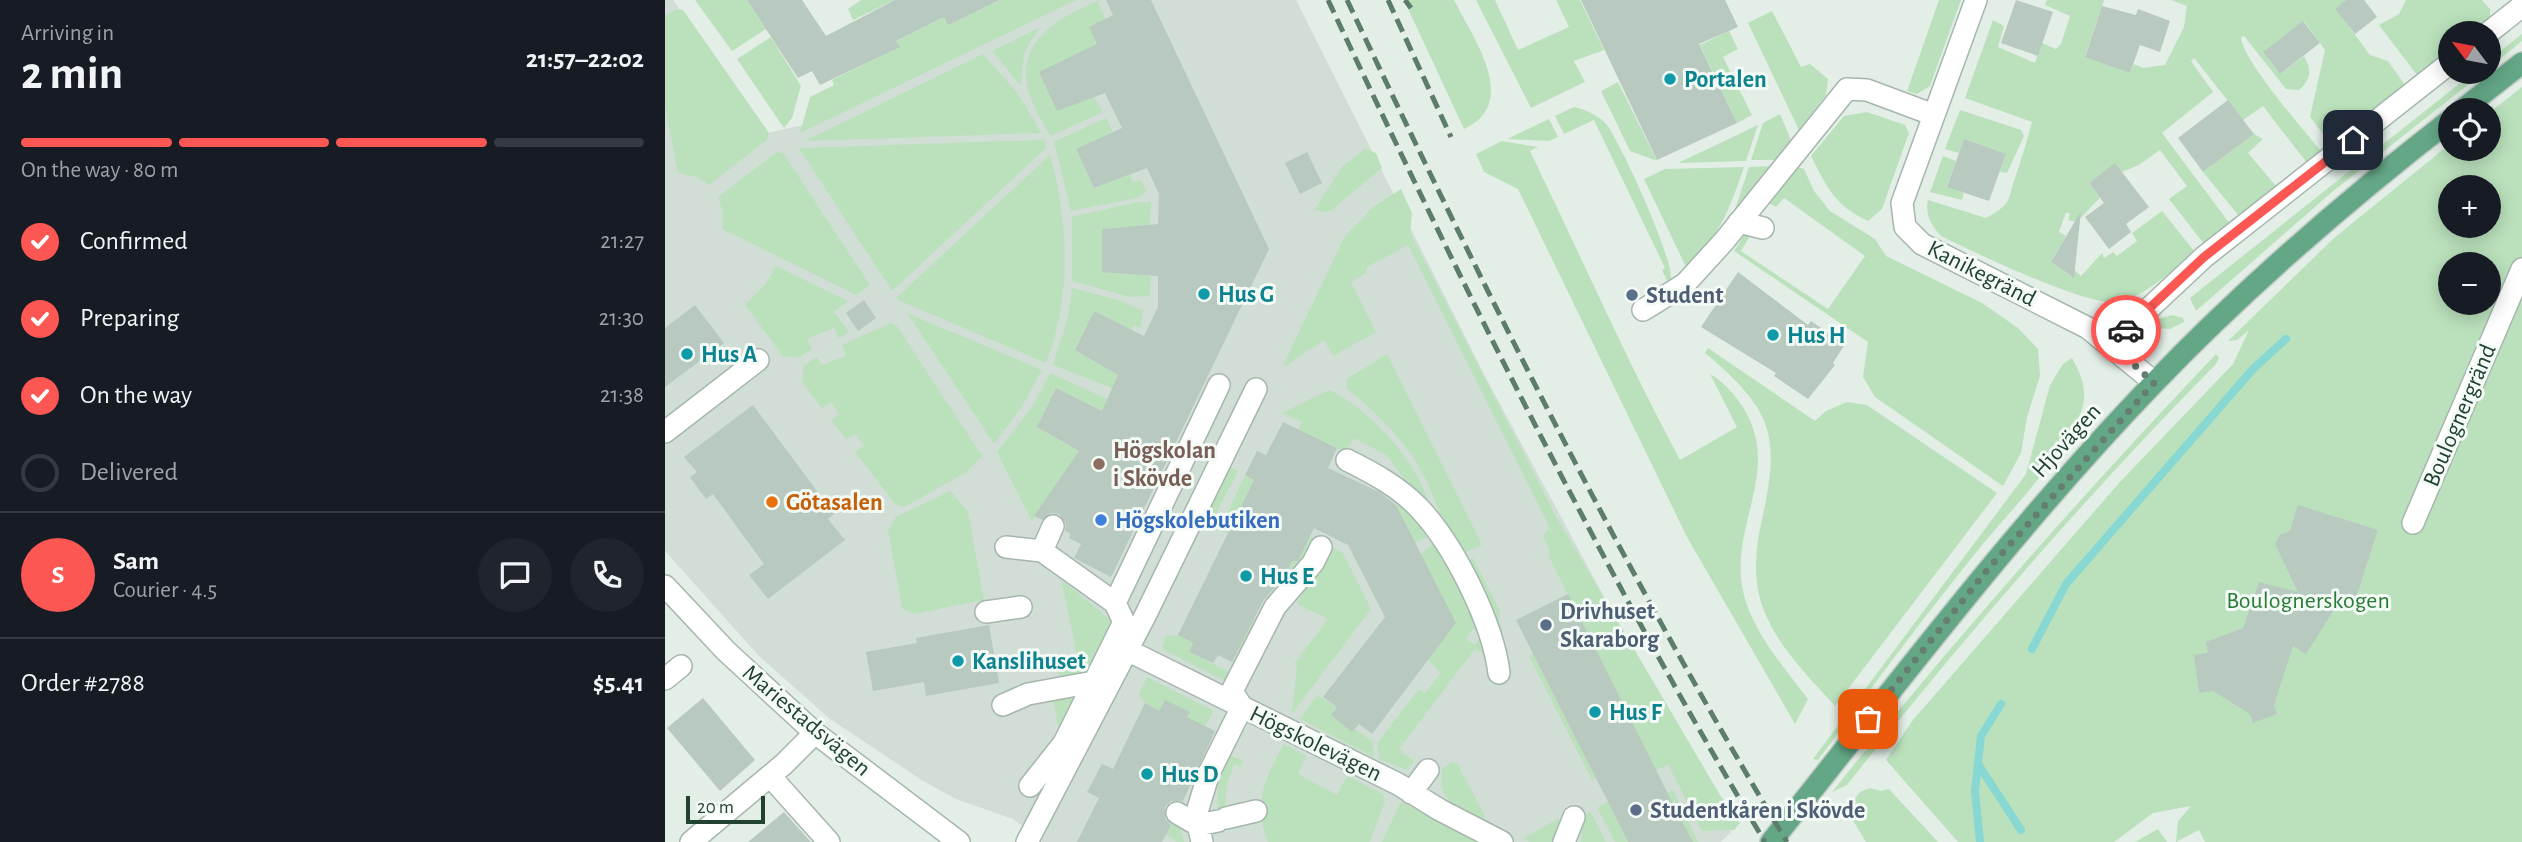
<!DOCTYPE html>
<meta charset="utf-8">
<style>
body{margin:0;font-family:"Alegreya Sans",sans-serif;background:#20242c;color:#f1f3f6;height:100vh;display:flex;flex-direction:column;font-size:26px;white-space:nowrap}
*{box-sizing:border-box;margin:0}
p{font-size:23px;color:#9ea1a6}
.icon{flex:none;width:38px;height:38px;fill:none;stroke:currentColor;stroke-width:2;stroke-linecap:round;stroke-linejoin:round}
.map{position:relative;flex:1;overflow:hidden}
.side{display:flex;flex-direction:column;background:#171b24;width:665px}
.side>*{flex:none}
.needle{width:46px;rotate:302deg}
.buttons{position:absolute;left:1773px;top:21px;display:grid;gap:14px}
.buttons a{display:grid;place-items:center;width:63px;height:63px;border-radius:50%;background:#171b24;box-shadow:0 4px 18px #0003;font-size:35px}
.scale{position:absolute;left:21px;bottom:18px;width:79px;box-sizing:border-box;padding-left:7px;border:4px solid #214131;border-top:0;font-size:19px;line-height:24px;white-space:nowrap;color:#214131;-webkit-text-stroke:5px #f4faf6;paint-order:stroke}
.pin{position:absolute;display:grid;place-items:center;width:60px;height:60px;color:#fff;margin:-30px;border-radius:14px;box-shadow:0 4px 10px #0006}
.courier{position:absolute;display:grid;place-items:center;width:70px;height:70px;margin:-35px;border:5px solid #fd5753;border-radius:50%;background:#fff;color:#222;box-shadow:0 2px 9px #0007}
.overview em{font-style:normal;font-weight:700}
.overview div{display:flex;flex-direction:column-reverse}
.overview{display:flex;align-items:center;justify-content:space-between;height:119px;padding:0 21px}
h1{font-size:46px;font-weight:700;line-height:52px}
.bar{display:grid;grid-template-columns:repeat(4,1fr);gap:10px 7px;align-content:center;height:84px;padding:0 21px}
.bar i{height:9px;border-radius:5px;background:#363941}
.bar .active{background:#fd5753}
.bar p{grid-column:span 4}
.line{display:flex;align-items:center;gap:18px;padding:0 21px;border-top:2px solid #363941}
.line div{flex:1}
.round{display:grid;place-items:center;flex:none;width:74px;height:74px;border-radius:37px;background:#20242c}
ol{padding:0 21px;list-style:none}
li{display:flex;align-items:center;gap:21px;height:77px}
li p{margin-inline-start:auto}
li .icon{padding:7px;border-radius:50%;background:#fd5753;color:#fff;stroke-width:4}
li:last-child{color:#9ea1a6}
li i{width:38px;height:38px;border:4px solid #363941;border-radius:50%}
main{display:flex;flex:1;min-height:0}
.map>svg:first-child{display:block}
.built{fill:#d1ded5}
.green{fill:#bae1bc;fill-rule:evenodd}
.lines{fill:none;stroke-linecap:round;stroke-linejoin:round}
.stream{stroke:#87d7d2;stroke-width:8}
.building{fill:#b8c9bf}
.minor-casing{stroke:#a5b7ad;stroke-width:24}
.major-casing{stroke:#c1cac5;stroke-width:24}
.minor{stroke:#fff;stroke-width:21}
.major{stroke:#64a787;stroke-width:21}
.rail{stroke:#5c7d6c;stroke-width:5;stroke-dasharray:14 7;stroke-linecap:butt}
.done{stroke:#657e71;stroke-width:7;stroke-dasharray:0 12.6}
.route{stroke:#fd5753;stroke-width:9}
.culture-dot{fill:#0f9aa8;stroke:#f4faf6;stroke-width:2.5}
.service-dot{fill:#5c6f8a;stroke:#f4faf6;stroke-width:2.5}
.education-dot{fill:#8d6e63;stroke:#f4faf6;stroke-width:2.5}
.food-dot{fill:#e8710a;stroke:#f4faf6;stroke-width:2.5}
.shop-dot{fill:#3f7fe0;stroke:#f4faf6;stroke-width:2.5}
.labels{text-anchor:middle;stroke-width:6;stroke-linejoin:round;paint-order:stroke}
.culture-label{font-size:24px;font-weight:bold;fill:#0d838f;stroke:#f4faf6;text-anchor:start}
.street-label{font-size:24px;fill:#214131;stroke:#f4faf6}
.service-label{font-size:24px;font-weight:bold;fill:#4e5e75;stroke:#f4faf6;text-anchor:start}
.education-label{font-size:24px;font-weight:bold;fill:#785e54;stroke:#f4faf6;text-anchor:start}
.food-label{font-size:24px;font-weight:bold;fill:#c56008;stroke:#f4faf6;text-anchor:start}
.shop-label{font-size:24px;font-weight:bold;fill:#366cbe;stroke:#f4faf6;text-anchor:start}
.park-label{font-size:24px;fill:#287c36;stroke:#f4faf6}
</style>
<main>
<section class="side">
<div class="overview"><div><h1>2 min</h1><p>Arriving in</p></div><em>21:57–22:02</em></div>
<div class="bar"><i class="active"></i><i class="active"></i><i class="active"></i><i></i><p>On the way · 80 m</p></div>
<ol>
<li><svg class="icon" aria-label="check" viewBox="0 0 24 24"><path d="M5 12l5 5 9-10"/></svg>Confirmed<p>21:27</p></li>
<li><svg class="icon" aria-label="check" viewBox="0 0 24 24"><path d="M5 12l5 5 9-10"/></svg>Preparing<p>21:30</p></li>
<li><svg class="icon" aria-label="check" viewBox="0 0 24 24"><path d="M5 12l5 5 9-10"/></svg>On the way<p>21:38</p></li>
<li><i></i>Delivered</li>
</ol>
<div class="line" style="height:126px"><b class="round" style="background:#fd5753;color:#fff">S</b><div><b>Sam</b><p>Courier · 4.5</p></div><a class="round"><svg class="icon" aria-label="chat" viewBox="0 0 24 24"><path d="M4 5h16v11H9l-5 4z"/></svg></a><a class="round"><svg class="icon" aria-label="phone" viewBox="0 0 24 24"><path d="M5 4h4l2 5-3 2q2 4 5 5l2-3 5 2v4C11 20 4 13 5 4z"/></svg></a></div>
<div class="line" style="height:91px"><div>Order #2788</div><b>$5.41</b></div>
</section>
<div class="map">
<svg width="1857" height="842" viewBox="0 0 1857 842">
<rect width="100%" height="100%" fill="#e3eee7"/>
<path class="built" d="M0 0H8L102 133 142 124 387 0H631L820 376 1066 832 1056 842H378L348 819 291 799 258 781 165 719 94 656 0 551Z"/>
<path class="green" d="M30 0H82L101 29 67 51Z
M196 0H230L188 20 183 9Z
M335 0H411L135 133 145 97 169 85 167 80 234 47 231 41 279 17 284 24Z
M739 0H789C808 38 856 103 799 129Z
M811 0H830L853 50 904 27 891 0H915L939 50 909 61 920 82 866 108Z
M1274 0H1296L1265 86 1252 94 1242 91Z
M1382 0H1439L1420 56 1465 73 1469 64 1478 68 1500 65 1519 27 1522 6 1506 0H1681L1671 9 1705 55 1723 61 1740 85 1666 144 1645 117 1660 50 1639 21 1598 52 1615 74 1639 56C1647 70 1646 79 1634 90L1621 89 1579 36 1576 37C1577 60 1639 130 1656 151L1642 163 1598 106 1578 120 1529 58 1526 61 1548 92 1497 133 1565 224 1539 244 1504 199 1522 186 1495 150 1474 165 1457 172 1450 164 1424 183 1435 198C1426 206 1420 215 1411 222L1403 220 1405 214 1401 212 1394 232 1401 236 1386 262 1404 275 1408 269 1416 276 1437 253 1439 258 1448 252 1452 256 1472 241 1467 233 1497 211 1530 252C1508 269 1482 296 1453 302 1424 308 1307 251 1276 236 1266 225 1260 215 1263 200L1321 218C1349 202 1341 202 1351 175 1357 158 1362 140 1367 122L1300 98 1328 20 1339 26 1333 47 1370 63 1377 43 1391 49 1396 44 1405 16 1380 5Z
M1741 0H1817L1825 9V18L1807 33H1785V50L1752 75 1714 25 1734 14Z
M432 1 441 19 432 44 429 97 438 112 385 136C377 120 366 104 362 86 353 39 396 17 432 1Z
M11 9 18 10 104 133 102 140 44 185 32 177 13 173 0 107V17Z
M1107 11 1136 67 1145 64 1163 79 1161 95 1134 130 1083 23Z
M374 28 359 53 356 86 327 51Z
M1064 31 1073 49 1058 57 1087 115 1072 123 1035 45Z
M1857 34V41L1824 68V60Z
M106 37 136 86 127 118 119 128 72 59Z
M318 54 354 95 376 133 140 141Z
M1809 72H1819L1667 192 1531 311 1525 298Z
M953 82 992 161 965 151 936 91Z
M1857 87V842H1540L1534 830 1511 842 1513 821 1526 806 1488 813 1449 842H1293L1221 760 1248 720 1454 483 1568 364 1584 330 1572 340 1563 341 1669 238 1785 144V149H1824V113ZM1785 187H1824V226H1785ZM1785 264H1824V303H1785Z
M909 107C920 109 935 116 942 125 956 144 1008 257 1006 279L1002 281 997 270 1000 268 929 120 899 134 890 116Z
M1295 110 1356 130 1359 136 1342 173 1335 172 1340 155 1299 140 1294 153 1280 149Z
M1202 112 1240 125 1244 133 1217 209 1203 221C1169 205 1162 187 1146 156L1179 116Z
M1115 114 1126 140 1110 160H1086L1098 123Z
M441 118 448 132 411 150 429 188 465 175 468 182 475 180 482 191 472 198 406 211 389 142Z
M884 119 893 137 884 141 842 139Z
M1093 125 1081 161 1013 163Z
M1589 134 1598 139 1583 153 1611 186 1574 216 1538 172Z
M379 140 382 147 227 291 134 148Z
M837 141 873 147 865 151C915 254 961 359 1015 460L1072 427 1045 374C1057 380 1070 395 1078 407 1115 467 1071 517 1076 578 1080 624 1117 664 1143 699L1130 724 1022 537 853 189 819 172 811 154Z
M700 149 711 153 717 168 668 209 660 212 649 210 678 166Z
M112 152 118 153 205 285 191 295 57 229 58 213 53 197Z
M385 155C404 224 407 295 381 363L233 300 232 297Z
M1278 156 1291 161 1282 186 1299 193 1297 200 1265 192Z
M1106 166 1068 216 1084 167Z
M1079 167C1063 213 1057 232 1021 267L979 179 1000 169Z
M1131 167 1139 169 1149 191 1165 211 1210 239 1221 256 1317 303 1353 328 1373 349 1375 376 1362 417 1356 453 1338 486 1210 397 1198 377 1203 342 1069 251 1082 231 1086 234 1076 251 1163 309 1200 256 1119 198 1111 207 1104 203Z
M736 189 747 213 745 233 892 518 1055 795 1075 823 1069 830 1037 831 1003 765 991 770 884 557 885 550 878 536 884 528 881 520 743 245 702 267 701 273 686 282 711 332 668 356 659 340 622 365H618L680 236 708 207Z
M473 202H486L485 225 438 229 437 271 486 276 485 296 465 297 407 281V217Z
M111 266 183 301 169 312 184 332 173 338 169 328 142 339 147 349 133 358 118 356 80 305 100 285Z
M407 288 457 301 478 311 476 328 469 325 467 330 429 311 410 349 459 379 452 390 388 365 403 317Z
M242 313 377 370 356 408 329 444Z
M1507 315 1518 318 1519 322 1505 329 1487 328 1483 321 1484 317 1493 319Z
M226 323 232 326 317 456 300 473 239 507 231 505 190 452 199 446 190 434 181 439 166 420 175 415 166 402 157 409 137 381 139 365 152 357 157 365 181 356 177 345Z
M1043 348 1150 421 1161 411 1182 402 1202 405 1332 493 1170 706C1143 676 1112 646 1098 608 1088 581 1090 551 1096 524 1116 436 1109 411 1040 353Z
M722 354 817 545 793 555C781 533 774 509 764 486 745 445 716 416 681 388L682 379Z
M1551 354 1554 358 1551 364C1420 497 1298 638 1182 785L1167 792C1289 640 1417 495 1551 354Z
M1407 358C1416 374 1423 391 1417 409 1402 454 1339 517 1309 555 1255 622 1204 691 1153 760L1148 759 1361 474 1385 385 1398 364Z
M385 373 447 401 442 413 391 388 372 427 415 452 367 521 332 452 367 407Z
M664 390C700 405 763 470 764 511L721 455 689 438 681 452 633 429 637 422 617 413Z
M565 467 573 471 546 523 545 507Z
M580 475 589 480 563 533 554 531Z
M285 491 303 511 319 600 248 614 237 608 223 530 231 517Z
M742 504 764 536 750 543 731 506Z
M645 536 650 539 635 570 628 567 612 598 570 664 568 662 588 619 593 621 608 590 612 592 627 561 632 562Z
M769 543 816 625 814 631 808 629 801 639 810 645 817 635 824 644 818 653 810 649 734 749 749 761 741 770 714 759 712 743 754 689 760 693 776 673 763 660 756 554Z
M665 546 678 553 706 609 627 714 632 666 629 664 663 619 632 604 644 580 649 581Z
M808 558 835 611 834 621 838 631 834 632 798 564Z
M399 582 452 625 428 675 395 682 391 664 413 660 397 583Z
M513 635 528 643 524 652 568 674 564 683 499 650 497 646 501 636Z
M868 653 931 777 927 780 864 656Z
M482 677 546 709 548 712 540 726 522 717 524 712 500 700 494 711 480 703 474 694Z
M420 691 394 732 388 697Z
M652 695 672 707 666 715 687 731 690 729 707 741 709 757 635 719Z
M619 744 641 756 633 774 672 795 682 776 718 794 720 801 705 842H603C587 804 600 778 619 744Z
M565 755 578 761 575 767 569 764 561 788 560 815H552L553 784Z
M786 762 792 763 820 816 818 820C793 808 771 801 777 769Z
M1205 788 1216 791 1224 789 1273 842H1201L1181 809 1195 792Z
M1008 790 1033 842H1018L1026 837 1002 792Z
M736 802 817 842H717Z
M943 802 963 842H950L932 808Z
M925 811 941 842H916L918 818Z
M894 818 895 825 888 842H864L859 838Z
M509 820 514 823 519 842H511L501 834Z
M1493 829 1502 842H1470Z"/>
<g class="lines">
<path class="stream" d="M1367 649 1401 584 1588 369 1621 339
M1313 764 1356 830
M1315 842 1310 791 1316 736 1336 704"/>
</g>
<path class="building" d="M82 0H137L161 36 230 0H335L283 25 279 17 231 41 235 47 155 85 147 71 133 78Z
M441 0H486L604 249 446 577 409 558 416 544 404 538 406 534 400 531 401 524 394 514 386 513 377 520 369 516 414 451 372 427 391 388 437 411 453 375 410 350 429 311 479 336 493 307V276L437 272V229L493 224 494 194 482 168 429 188 411 149 457 128 440 93 392 111 374 72 432 44 424 27 448 15Z
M916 0H1060L1073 27 1034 44 1072 123 992 160Z
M1351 0 1388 12 1373 56 1336 43Z
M1681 0H1699L1712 17 1690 34 1670 9Z
M1437 6 1471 15 1473 9 1505 21 1495 52 1475 45 1465 73 1420 57Z
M1638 21 1655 43 1615 74 1598 52Z
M1563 100 1589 134 1538 172 1513 138Z
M1299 139 1341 154 1324 201 1282 187Z
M642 152 657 183 635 194 620 163Z
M1450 163 1484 207 1461 224 1466 232 1444 249 1420 217 1439 203 1424 183Z
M1416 211 1409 278 1386 262Z
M1073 272 1143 325 1146 321 1180 344 1168 363 1170 365 1143 399 1109 376 1111 373 1036 327Z
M199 300 211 318 193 331 181 313Z
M30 305 59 343 0 387V328Z
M88 405 169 514 163 519 180 540 103 599 84 575 99 564 48 494 41 499 25 477 32 472 19 457Z
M618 422 672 448 663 468 714 492 731 505 791 623 707 734 694 724 687 732 666 715 672 707 658 697 720 617 683 545 649 528 633 561H627L621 574 598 601 567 662 553 655 548 663 524 652 528 643 513 635 589 480 580 475 592 451 601 455Z
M1633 505 1713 530 1687 610 1672 605 1641 654 1628 646 1609 705 1612 714 1588 723 1585 714 1548 691 1534 693 1529 655 1543 653 1541 642 1578 628 1594 582 1633 592 1610 544 1615 535 1625 531Z
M903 594 1002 792 1028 842H963L943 802 851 620Z
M324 625 334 683 261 696 259 682 208 691 201 652 252 643 251 638Z
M38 698 90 760 55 791 2 728Z
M500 700 525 712 522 717 550 731 518 801H506L500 807V819L506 825 497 842H412L434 798 422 792 437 764 448 769 480 703 494 711Z
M119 812 146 842H83Z"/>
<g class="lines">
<defs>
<path id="minor" d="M1311 0 1237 203 1240 227 1257 244 1423 328 1489 382
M1823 33 1857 6
M1074 222 1098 228
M978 310 1020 284 1060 240 1182 89 1202 90 1269 115
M1446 344 1539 257 1785 63
M0 432 93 360
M682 460C708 473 734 487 754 508 789 545 828 623 834 673
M1748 523 1857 269
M341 547 377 551 450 603 459 622 399 743 365 786
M377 551 388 526
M0 586 61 651 150 733 294 842
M450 603 554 385
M321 612 356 607
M462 650 733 784 775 810 837 842
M0 679 16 666
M338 705 363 694 434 681
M105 776 164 842
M746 793 763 770
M512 813 533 825 553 821
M561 818 591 811
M26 842 119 764 150 733
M362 842 480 616 591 389
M537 842 531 815 544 773 577 707 567 691 610 607 648 563 656 547
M899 842 909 817"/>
<path id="major" d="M1797 110 1857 63
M1106 842C1231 686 1350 527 1489 383 1580 288 1681 201 1785 120"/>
</defs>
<use href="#minor" class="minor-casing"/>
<use href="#major" class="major-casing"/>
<use href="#minor" class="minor"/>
<use href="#major" class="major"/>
<path class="rail" d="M663 0C798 287 937 570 1100 842
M682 0C818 287 958 570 1122 842
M723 0 786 137
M740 0 746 8"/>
</g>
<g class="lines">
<path class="done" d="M1203 719 1323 569 1489 383 1446 344 1461 330"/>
<path class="route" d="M1461 330 1539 257 1688 140"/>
</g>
<g class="culture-dot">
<circle cx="1005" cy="79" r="7"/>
<circle cx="539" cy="294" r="7"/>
<circle cx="1108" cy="335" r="7"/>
<circle cx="22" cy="354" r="7"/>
<circle cx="581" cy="576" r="7"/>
<circle cx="293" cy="661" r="7"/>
<circle cx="930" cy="712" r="7"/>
<circle cx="482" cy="774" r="7"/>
</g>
<g class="service-dot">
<circle cx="967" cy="295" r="7"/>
<circle cx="881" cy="625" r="7"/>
<circle cx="971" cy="810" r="7"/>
</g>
<circle class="education-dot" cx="434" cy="464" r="7"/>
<circle class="food-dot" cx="107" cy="502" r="7"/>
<circle class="shop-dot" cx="436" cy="520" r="7"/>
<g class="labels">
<g class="culture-label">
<text x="1019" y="87">Portalen</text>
<text x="553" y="302">Hus G</text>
<text x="1122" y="343">Hus H</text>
<text x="36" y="362">Hus A</text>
<text x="595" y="584">Hus E</text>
<text x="307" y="669">Kanslihuset</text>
<text x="944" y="720">Hus F</text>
<text x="496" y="782">Hus D</text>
</g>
<g class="street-label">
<text transform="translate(1317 273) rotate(27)" y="8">Kanikegränd</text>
<text transform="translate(1794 415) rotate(-67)" y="8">Boulognergränd</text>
<text transform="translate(1401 440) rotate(-48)" y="8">Hjovägen</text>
<text transform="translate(142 720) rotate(40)" y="8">Mariestadsvägen</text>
<text transform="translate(651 743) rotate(26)" y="8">Högskolevägen</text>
</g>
<g class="service-label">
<text x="981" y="303">Student</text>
<text x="895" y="619">Drivhuset<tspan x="895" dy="28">Skaraborg</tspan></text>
<text x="985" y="818">Studentkåren i Skövde</text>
</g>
<g class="education-label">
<text x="448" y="458">Högskolan<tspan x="448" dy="28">i Skövde</tspan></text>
</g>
<g class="food-label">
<text x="121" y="510">Götasalen</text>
</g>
<g class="shop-label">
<text x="450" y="528">Högskolebutiken</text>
</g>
<g class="park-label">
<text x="1643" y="608">Boulognerskogen</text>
</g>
</g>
</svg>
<div class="buttons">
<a><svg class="needle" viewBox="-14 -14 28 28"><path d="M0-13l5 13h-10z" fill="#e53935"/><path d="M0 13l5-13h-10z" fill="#9ea1a6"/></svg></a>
<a><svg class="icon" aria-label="locate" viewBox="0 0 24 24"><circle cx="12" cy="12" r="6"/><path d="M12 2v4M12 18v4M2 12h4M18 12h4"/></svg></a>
<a>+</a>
<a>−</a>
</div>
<div class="scale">20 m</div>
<div class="pin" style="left:1203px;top:719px;background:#ea580c"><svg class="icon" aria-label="bag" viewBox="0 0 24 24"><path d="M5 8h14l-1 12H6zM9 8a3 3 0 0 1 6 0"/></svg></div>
<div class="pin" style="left:1688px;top:140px;background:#1f2937"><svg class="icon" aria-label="home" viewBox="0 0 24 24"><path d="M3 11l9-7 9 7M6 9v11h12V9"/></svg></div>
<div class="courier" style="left:1461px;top:330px"><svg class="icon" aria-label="car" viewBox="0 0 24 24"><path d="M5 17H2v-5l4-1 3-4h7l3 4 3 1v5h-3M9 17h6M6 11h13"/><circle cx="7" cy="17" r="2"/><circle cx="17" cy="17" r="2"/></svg></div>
</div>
</main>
